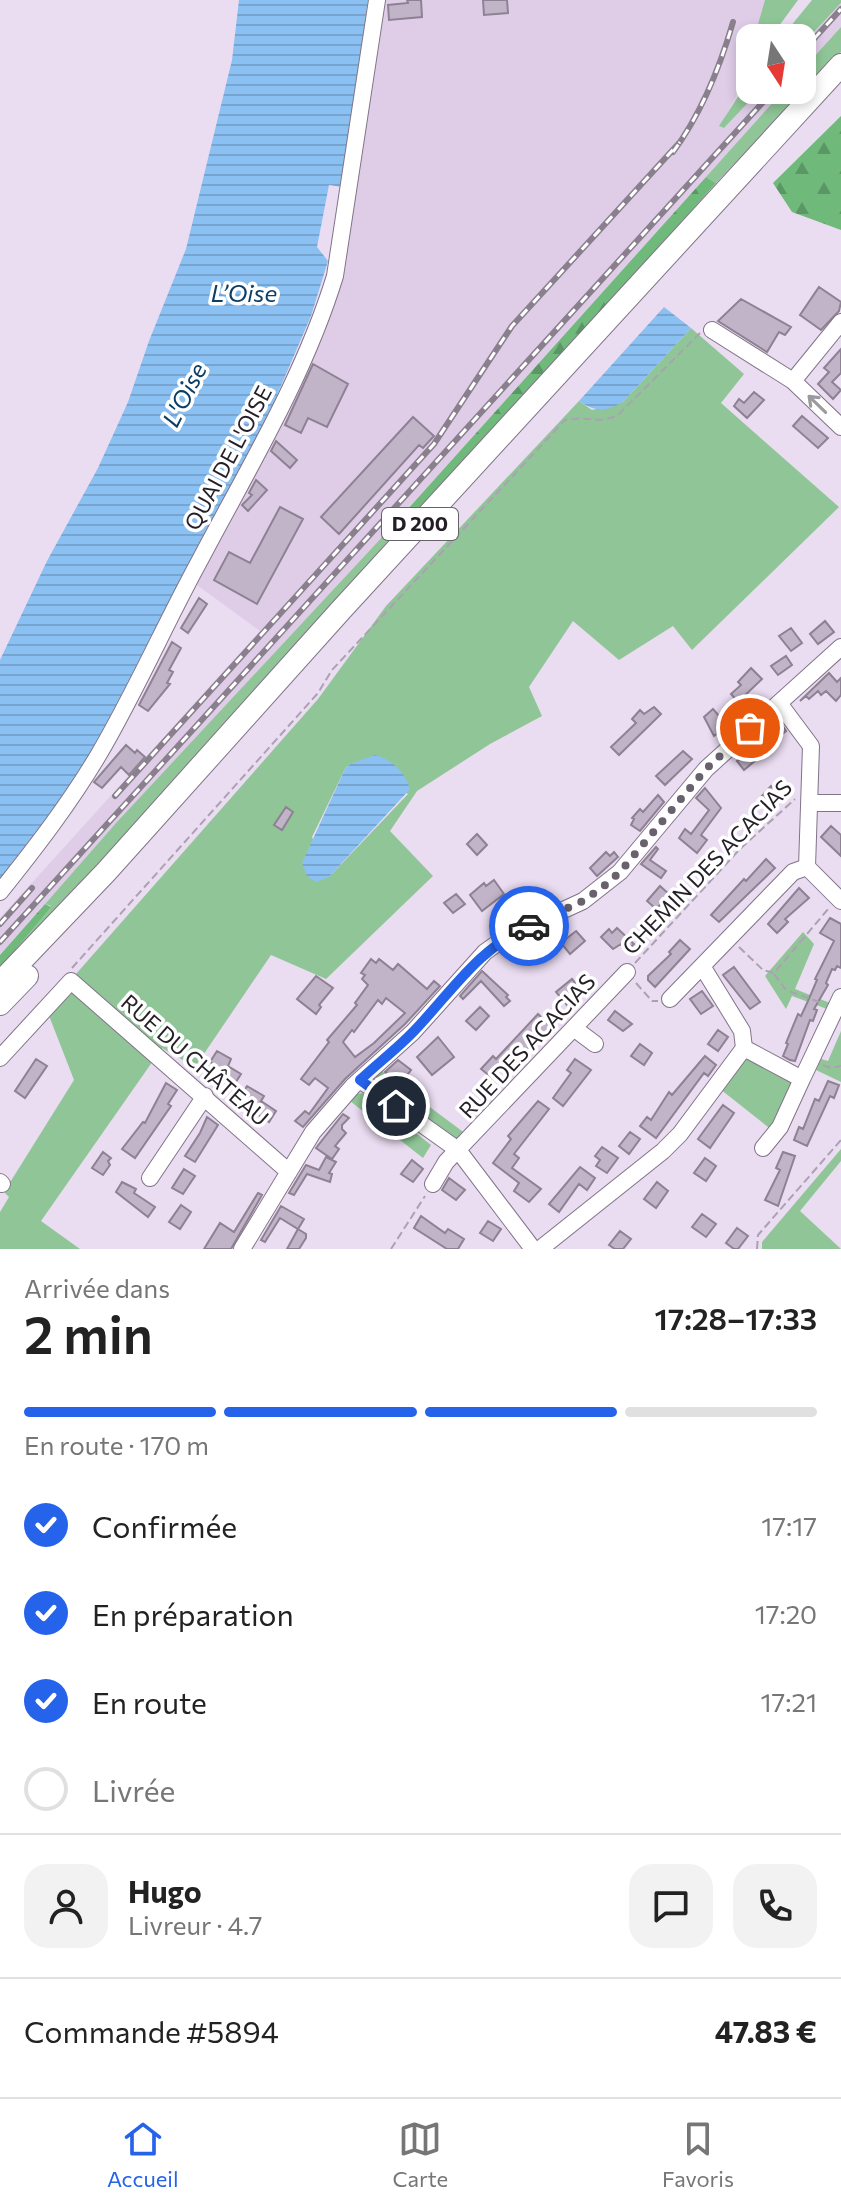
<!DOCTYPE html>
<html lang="fr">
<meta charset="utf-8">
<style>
body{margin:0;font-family:Commissioner,sans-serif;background:#f2f2f2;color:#222;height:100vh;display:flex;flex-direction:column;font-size:30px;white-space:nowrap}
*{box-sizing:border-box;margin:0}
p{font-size:26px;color:#767676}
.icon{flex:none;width:44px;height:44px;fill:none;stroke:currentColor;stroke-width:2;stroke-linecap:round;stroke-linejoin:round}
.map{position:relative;height:1249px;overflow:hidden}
.sheet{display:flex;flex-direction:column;background:#fff;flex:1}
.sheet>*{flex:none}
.needle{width:52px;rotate:168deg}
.tools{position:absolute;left:736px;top:24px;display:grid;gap:16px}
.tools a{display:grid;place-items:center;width:80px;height:80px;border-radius:16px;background:#fff;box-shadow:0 4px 12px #0003;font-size:40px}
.pin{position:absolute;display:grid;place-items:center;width:68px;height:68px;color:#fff;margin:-34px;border:4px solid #fff;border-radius:50%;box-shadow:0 2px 8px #0007}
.courier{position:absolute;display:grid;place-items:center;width:80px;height:80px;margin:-40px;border:6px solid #2563eb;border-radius:50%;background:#fff;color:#222;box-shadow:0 2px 10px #0007}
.summary em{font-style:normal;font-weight:600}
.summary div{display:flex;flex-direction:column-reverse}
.summary{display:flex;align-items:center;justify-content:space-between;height:136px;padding:0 24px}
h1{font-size:52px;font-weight:600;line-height:60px}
.bar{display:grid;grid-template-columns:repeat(4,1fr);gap:12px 8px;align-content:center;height:96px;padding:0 24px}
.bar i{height:10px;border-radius:6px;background:#e0e0e0}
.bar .selected{background:#2563eb}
.bar p{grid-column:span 4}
.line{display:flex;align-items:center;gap:20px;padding:0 24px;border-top:2px solid #e0e0e0}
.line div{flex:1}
.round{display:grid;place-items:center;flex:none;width:84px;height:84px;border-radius:24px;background:#f2f2f2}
ol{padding:0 24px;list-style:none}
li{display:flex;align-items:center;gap:24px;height:88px}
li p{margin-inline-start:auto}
li .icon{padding:8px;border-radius:50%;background:#2563eb;color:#fff;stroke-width:4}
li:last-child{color:#767676}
li i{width:44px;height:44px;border:4px solid #e0e0e0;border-radius:50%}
.tabs{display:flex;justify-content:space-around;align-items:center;height:112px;border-top:2px solid #e0e0e0;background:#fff;font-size:22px;color:#767676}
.tabs a{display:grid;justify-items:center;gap:4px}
.tabs .selected{color:#2563eb}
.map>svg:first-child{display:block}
.built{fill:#dfcde8}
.grass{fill:#90c697;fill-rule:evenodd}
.forest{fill:url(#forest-firs)}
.water{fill:url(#water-rules)}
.building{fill:#c2b4c8;stroke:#8e8194;stroke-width:2;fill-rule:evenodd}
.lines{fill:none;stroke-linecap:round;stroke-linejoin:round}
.minor-casing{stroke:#817487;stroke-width:18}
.highway-casing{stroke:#817487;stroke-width:24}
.path{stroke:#aca1b2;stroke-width:2;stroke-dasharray:8 4;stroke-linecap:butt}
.minor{stroke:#fff;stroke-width:16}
.highway{stroke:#fff;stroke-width:22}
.rail-casing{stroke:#897f8d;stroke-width:6}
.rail{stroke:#fff;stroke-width:3;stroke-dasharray:9;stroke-linecap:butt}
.oneway{stroke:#9c9a9d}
.done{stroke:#69616d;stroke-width:8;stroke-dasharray:0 14.4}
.route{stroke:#2563eb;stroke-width:10}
.labels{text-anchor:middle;stroke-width:7;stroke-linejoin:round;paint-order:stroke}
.shield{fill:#fff;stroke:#666267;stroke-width:2}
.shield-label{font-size:20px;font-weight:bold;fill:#241f26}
.street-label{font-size:22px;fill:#241f26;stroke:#fff}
.water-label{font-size:24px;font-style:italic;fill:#0b3f67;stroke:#fff}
</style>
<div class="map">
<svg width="841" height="1249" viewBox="0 0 841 1249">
<defs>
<pattern id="forest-firs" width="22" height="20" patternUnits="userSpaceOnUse" patternTransform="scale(2)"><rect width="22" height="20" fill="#6fb97b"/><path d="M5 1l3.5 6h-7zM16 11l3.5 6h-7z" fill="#5b9665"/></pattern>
<pattern id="water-rules" width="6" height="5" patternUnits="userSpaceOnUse" patternTransform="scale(2)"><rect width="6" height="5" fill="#8bc0f3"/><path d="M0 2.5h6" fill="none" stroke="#78a5d0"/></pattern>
</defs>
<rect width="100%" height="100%" fill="#eadcf1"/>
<path class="built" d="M379 0H798L770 38H750V64L741 76 736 97 720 126 724 128 760 90H784L398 520 116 823 0 955V918L260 631 194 583 336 268Z
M841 3V27L802 70V45Z"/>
<path class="grass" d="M765 0H798L770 38H754Z
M812 0H841V3L802 45V38H781Z
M841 27V52L716 183 706 177 784 90H802V70Z
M750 78V90H760L724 128 719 126Z
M691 328 744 374 721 403 839 507 692 650 673 626 619 660 573 621 529 687 542 716 490 744 417 791 390 831 433 876 326 979 271 955 195 1067 162 1048 41 1221 80 1249H0V1212L9 1197 4 1192 74 1080 46 1008 318 699 386 606 579 401 592 410 623 402ZM350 764 408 794 329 877 312 837 345 769Z
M398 520 407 530 0 972V968L51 906 45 904 116 823Z
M803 932 814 944 795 989 830 1003 827 1009 792 996 786 1009 765 976Z
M841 1031V1082L816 1070 821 1059 828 1061Z
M746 1057 793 1084 773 1127H768L720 1089Z
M380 1070 466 1134 457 1142 398 1101 403 1094 385 1080 379 1086 376 1077Z
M362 1093 370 1098 366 1105 380 1115 385 1109 431 1145 423 1158 350 1101 357 1094Z
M841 1149V1161L800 1211 841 1249H762V1242Z"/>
<path class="forest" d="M841 116V230L792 212 773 183Z
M706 177 716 183 407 530 398 520Z
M45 904 51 907 0 968V955Z"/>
<path class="water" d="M239 0H368L342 187 329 185 317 247 328 261 311 316 256 444 183 575 99 742 60 805 0 880V660L47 561 98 468 128 402 149 341 186 249 232 60Z
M664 307 691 328 623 402C605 412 595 412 579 401Z
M375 755C393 760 405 772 410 789L329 877 316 882 307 876 302 863 345 769 350 764Z"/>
<path class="building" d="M407 0H421L422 17 389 20 388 5 408 3Z
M483 0H507L508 13 484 15Z
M819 287 841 302 839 311 821 330 800 315Z
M741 299 791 327 785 335 779 332 767 352 718 321Z
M841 349V373L832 382 841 390 833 399 818 384 829 372 824 368Z
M313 364 348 384 327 427 308 418 301 433 285 425Z
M754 392 764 400 747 418 734 406 739 399 744 403Z
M802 416 828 438 818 448 793 426Z
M413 417 434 436 423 448 419 445 339 534 321 517Z
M276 441 297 460 290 468 271 451Z
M256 480 267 490 248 511 242 505 252 495 249 493Z
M280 507 303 519 257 604 214 580 229 552 250 563Z
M199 598 207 604 188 633 181 628Z
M825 621 834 632 818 644 810 634Z
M791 628 802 643 791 651 779 636Z
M172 642 181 648 169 670 173 672 167 683 170 684 148 711 139 705Z
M786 656 792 665 778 675 771 666Z
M751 668 762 679 738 702 731 694 741 685 738 682Z
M829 673 837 682 841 678V695L836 701 826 691 821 695 818 691 809 699 806 696 800 701Z
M742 701 750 709 714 736 704 717 713 709 719 716 723 713 726 717Z
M654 707 661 714 619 755 611 747 636 723 632 719 640 710 644 714Z
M782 725 786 731 754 757 756 760 744 770 737 761 747 752 745 749 750 744 753 747 768 736 767 734Z
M126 745 135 753 137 750 145 757 129 775 121 767 102 788 94 782Z
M683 751 692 759 665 785 656 776Z
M771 786 780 796 769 807 760 798Z
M705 788 721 808 701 835 707 840 697 853 679 838 685 829 691 834 709 810 696 798Z
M658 795 664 802 640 831 631 825 634 819 632 818 640 809 643 812Z
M286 807 293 812 282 830 274 825Z
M831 826 841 835V856L821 837Z
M477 834 487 845 477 855 467 844Z
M656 847 658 849 650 860 666 871 661 878 641 864Z
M606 852 610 856 614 852 618 857 597 876 590 868Z
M766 859 775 868 719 922 711 915 744 879 746 881Z
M494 880 504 894 482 911 470 895 484 883 486 886Z
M660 886 670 895 656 909 647 901Z
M529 887 536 898 520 907 513 897Z
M799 888 809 898 785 919 788 922 777 933 768 924Z
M456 894 465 904 453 913 444 903Z
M830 918 841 924V968L837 966 835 970 832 969 826 983 828 985 814 1009 817 1010 813 1021 810 1020 795 1061 790 1060 783 1056 788 1044 786 1043 798 1014 801 1016 808 1001 817 980 815 979 834 941 820 933Z
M617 928 634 944 627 951 621 944 613 949 601 937 609 929 612 933Z
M576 931 585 941 570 954 561 943Z
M680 940 690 949 655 987 648 980V976L671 954 669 952Z
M371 959 376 963 379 959 393 970 398 964 427 989 434 981 440 986 405 1024 345 1079 303 1127 295 1121 305 1111 309 1114 328 1088 315 1078 309 1085 301 1079 329 1042 327 1040 357 1005 355 1003 368 985 362 979 365 975 361 973ZM386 998 405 1013 374 1043 355 1057 343 1042 352 1030 354 1032 378 1000 382 1004Z
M734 967 760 1002 750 1009 723 975Z
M482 971 508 995 506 997 510 1001 504 1006 481 981 463 999 460 996Z
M316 976 333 988 319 1005 321 1007 316 1014 297 999Z
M572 979 583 992 567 1005 556 992Z
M702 991 713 1006 701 1014 690 999Z
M480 1007 489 1016 476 1030 466 1021Z
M615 1011 632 1024 623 1031 608 1020Z
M538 1014 551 1027 525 1051 528 1053 517 1064 514 1062 511 1065 506 1061 491 1077 481 1069 493 1056 496 1059Z
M718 1030 728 1037 718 1051 708 1044Z
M438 1037 454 1057 432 1075 417 1057Z
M640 1044 652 1053 644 1065 631 1056Z
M217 1051 231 1059 228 1066 241 1074 234 1085 220 1077 224 1071 210 1062Z
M705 1056 716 1065 708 1076 704 1073 656 1138 640 1126 647 1117 651 1120 669 1092 672 1095Z
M36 1059 47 1066 25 1098 15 1091Z
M575 1059 591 1070 563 1106 553 1098 571 1073 567 1070Z
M398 1060 411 1070 405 1078 401 1075 396 1081 385 1072Z
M828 1081 839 1085 834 1098 830 1096 807 1146 794 1140 799 1127 803 1129 815 1099 819 1101Z
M166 1083 177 1090 168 1104 171 1106 135 1158 122 1149 143 1122 145 1123Z
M247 1086 264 1096 257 1108 240 1098Z
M261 1101 276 1111 269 1122 254 1112Z
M538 1101 549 1109 514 1154 519 1158 512 1168 541 1189 529 1202 514 1191 519 1183 493 1163 511 1139 508 1136Z
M723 1105 734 1113 710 1148 698 1139Z
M343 1114 349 1118 342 1125V1129L346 1133 335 1146 339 1149 332 1159 316 1148Z
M207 1117 218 1125 195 1162 185 1156 200 1133Z
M630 1132 640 1139 629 1154 619 1146Z
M602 1147 618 1158 607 1173 596 1166 600 1160 595 1156Z
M103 1152 111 1158 108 1161 110 1165 103 1175 92 1168Z
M783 1152 795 1156 778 1206 765 1200 780 1170 776 1168Z
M326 1157 336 1162 329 1173 332 1174 330 1182 307 1174 294 1195 289 1193 306 1165 319 1170Z
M705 1158 716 1166 706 1181 694 1173Z
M412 1160 423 1169 413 1182 401 1174Z
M580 1167 595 1178 587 1190 579 1184 559 1212 549 1204Z
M184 1169 195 1176 183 1194 172 1188Z
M449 1178 465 1190 456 1200 442 1190Z
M122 1182 136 1189 134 1193 155 1207 148 1217 116 1192Z
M657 1182 668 1191 656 1208 644 1199Z
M258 1193 262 1195 231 1249H204L220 1223 234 1232Z
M181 1205 191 1212 180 1229 169 1222Z
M281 1206 304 1219 298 1229 280 1218 265 1242 261 1240Z
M702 1214 716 1224 706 1237 692 1227Z
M421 1216 445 1233 448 1229 464 1239 458 1249H447L414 1228Z
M488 1221 501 1229 493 1241 480 1233Z
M737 1228 748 1236 738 1249H734L726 1243Z
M298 1229 306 1234V1238L299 1249H287Z
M620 1231 631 1239 623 1249H615L609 1245Z"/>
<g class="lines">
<defs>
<path id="minor" d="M712 330 793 381 841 427
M793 381 841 322
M779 703 811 746 807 867 841 901
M809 803H841
M0 892C36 847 70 803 99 754 136 691 165 624 200 560 249 467 304 377 335 276L377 0
M670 999 702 966
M575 1029 595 1044
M0 1058 71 981 289 1172
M802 1079 841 997
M360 1080 458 1150 533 1249
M763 1148 780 1127 802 1079 744 1048 742 1031 702 966 793 872 807 867
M150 1178 205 1096
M0 1182 2 1184
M433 1184 446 1162 627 972
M242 1249 313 1132 353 1086 413 1032 485 952 509 935 583 901 620 872 706 769 841 647
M540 1249 663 1151 680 1134 744 1048"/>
<path id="highway" d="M0 983 106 872 341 610 841 65
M0 1004 27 976"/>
</defs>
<use href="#minor" class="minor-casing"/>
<use href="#highway" class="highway-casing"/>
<path class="path" d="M739 947 763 970 774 973 829 908
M635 963 740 849 795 799
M72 968 318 693 332 670 565 420C588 415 597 425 618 415L700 333
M774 974 786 990 822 1003
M636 983 652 1001H658
M823 1065 831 1068 841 1066
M391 1249 425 1196
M757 1249 758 1235 841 1140"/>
<use href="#minor" class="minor"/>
<use href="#highway" class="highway"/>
<defs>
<path id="rail" d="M802 52 841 9
M673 152C701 114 720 67 733 22
M115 796 434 444 512 326 680 142
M0 924 32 888
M0 942 774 90"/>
</defs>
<use href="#rail" class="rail-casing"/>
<use href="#rail" class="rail"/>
</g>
<defs><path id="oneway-shaft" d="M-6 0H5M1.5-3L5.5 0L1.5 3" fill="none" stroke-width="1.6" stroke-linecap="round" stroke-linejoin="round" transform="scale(2)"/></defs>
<use class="oneway" href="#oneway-shaft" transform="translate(817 404) rotate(-136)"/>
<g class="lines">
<path class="done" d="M529 926 583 901 603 887 620 872 706 769 750 728"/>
<path class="route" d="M396 1106 360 1080C378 1063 398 1048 415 1030 453 990 478 949 529 926"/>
</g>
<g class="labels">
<rect class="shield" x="382" y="508" width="76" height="32" rx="6"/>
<g class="shield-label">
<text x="420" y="531">D 200</text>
</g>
<g class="street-label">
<text transform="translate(228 458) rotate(-62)" y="8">QUAI DE L'OISE</text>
<text transform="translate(707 867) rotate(-46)" y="8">CHEMIN DES ACACIAS</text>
<text transform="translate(527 1046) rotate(-47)" y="8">RUE DES ACACIAS</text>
<text transform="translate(195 1060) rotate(41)" y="8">RUE DU CHÂTEAU</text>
</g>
<g class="water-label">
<text x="244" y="302">L’Oise</text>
<text transform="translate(185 395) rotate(-63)" y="8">L'Oise</text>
</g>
</g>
</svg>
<div class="tools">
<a><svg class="needle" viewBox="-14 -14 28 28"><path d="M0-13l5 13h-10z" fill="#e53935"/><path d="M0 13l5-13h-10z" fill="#767676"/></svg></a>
</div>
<div class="pin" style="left:750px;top:728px;background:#ea580c"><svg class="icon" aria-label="bag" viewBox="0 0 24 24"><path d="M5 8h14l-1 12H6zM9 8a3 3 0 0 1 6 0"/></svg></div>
<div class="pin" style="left:396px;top:1106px;background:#1f2937"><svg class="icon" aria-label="home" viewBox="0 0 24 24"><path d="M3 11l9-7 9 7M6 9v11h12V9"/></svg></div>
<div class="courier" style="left:529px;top:926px"><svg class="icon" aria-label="car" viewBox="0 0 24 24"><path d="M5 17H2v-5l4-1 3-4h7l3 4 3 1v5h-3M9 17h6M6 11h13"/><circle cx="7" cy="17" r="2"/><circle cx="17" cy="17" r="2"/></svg></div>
</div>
<section class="sheet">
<div class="summary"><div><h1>2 min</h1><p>Arrivée dans</p></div><em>17:28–17:33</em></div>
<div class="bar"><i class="selected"></i><i class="selected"></i><i class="selected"></i><i></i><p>En route · 170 m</p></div>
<ol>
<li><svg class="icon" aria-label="check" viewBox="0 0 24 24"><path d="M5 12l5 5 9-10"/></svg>Confirmée<p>17:17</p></li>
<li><svg class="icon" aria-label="check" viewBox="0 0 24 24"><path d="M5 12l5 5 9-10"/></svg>En préparation<p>17:20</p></li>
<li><svg class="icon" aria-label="check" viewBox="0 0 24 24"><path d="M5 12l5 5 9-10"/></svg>En route<p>17:21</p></li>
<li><i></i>Livrée</li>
</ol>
<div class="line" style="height:144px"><a class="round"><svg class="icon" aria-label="person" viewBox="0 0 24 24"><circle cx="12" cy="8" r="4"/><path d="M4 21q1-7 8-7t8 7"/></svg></a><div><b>Hugo</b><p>Livreur · 4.7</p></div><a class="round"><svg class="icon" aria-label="chat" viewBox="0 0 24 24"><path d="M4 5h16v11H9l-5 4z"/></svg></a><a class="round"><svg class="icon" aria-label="phone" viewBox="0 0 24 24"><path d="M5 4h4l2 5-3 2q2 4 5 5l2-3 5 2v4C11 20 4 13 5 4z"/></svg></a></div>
<div class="line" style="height:104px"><div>Commande #5894</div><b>47.83 €</b></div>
</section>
<nav class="tabs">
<a class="selected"><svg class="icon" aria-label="home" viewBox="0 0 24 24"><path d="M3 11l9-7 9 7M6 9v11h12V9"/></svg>Accueil</a>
<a><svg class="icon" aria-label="map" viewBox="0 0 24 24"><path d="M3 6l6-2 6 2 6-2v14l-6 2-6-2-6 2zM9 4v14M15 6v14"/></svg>Carte</a>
<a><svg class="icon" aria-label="saved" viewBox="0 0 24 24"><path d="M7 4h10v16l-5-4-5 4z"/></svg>Favoris</a>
</nav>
